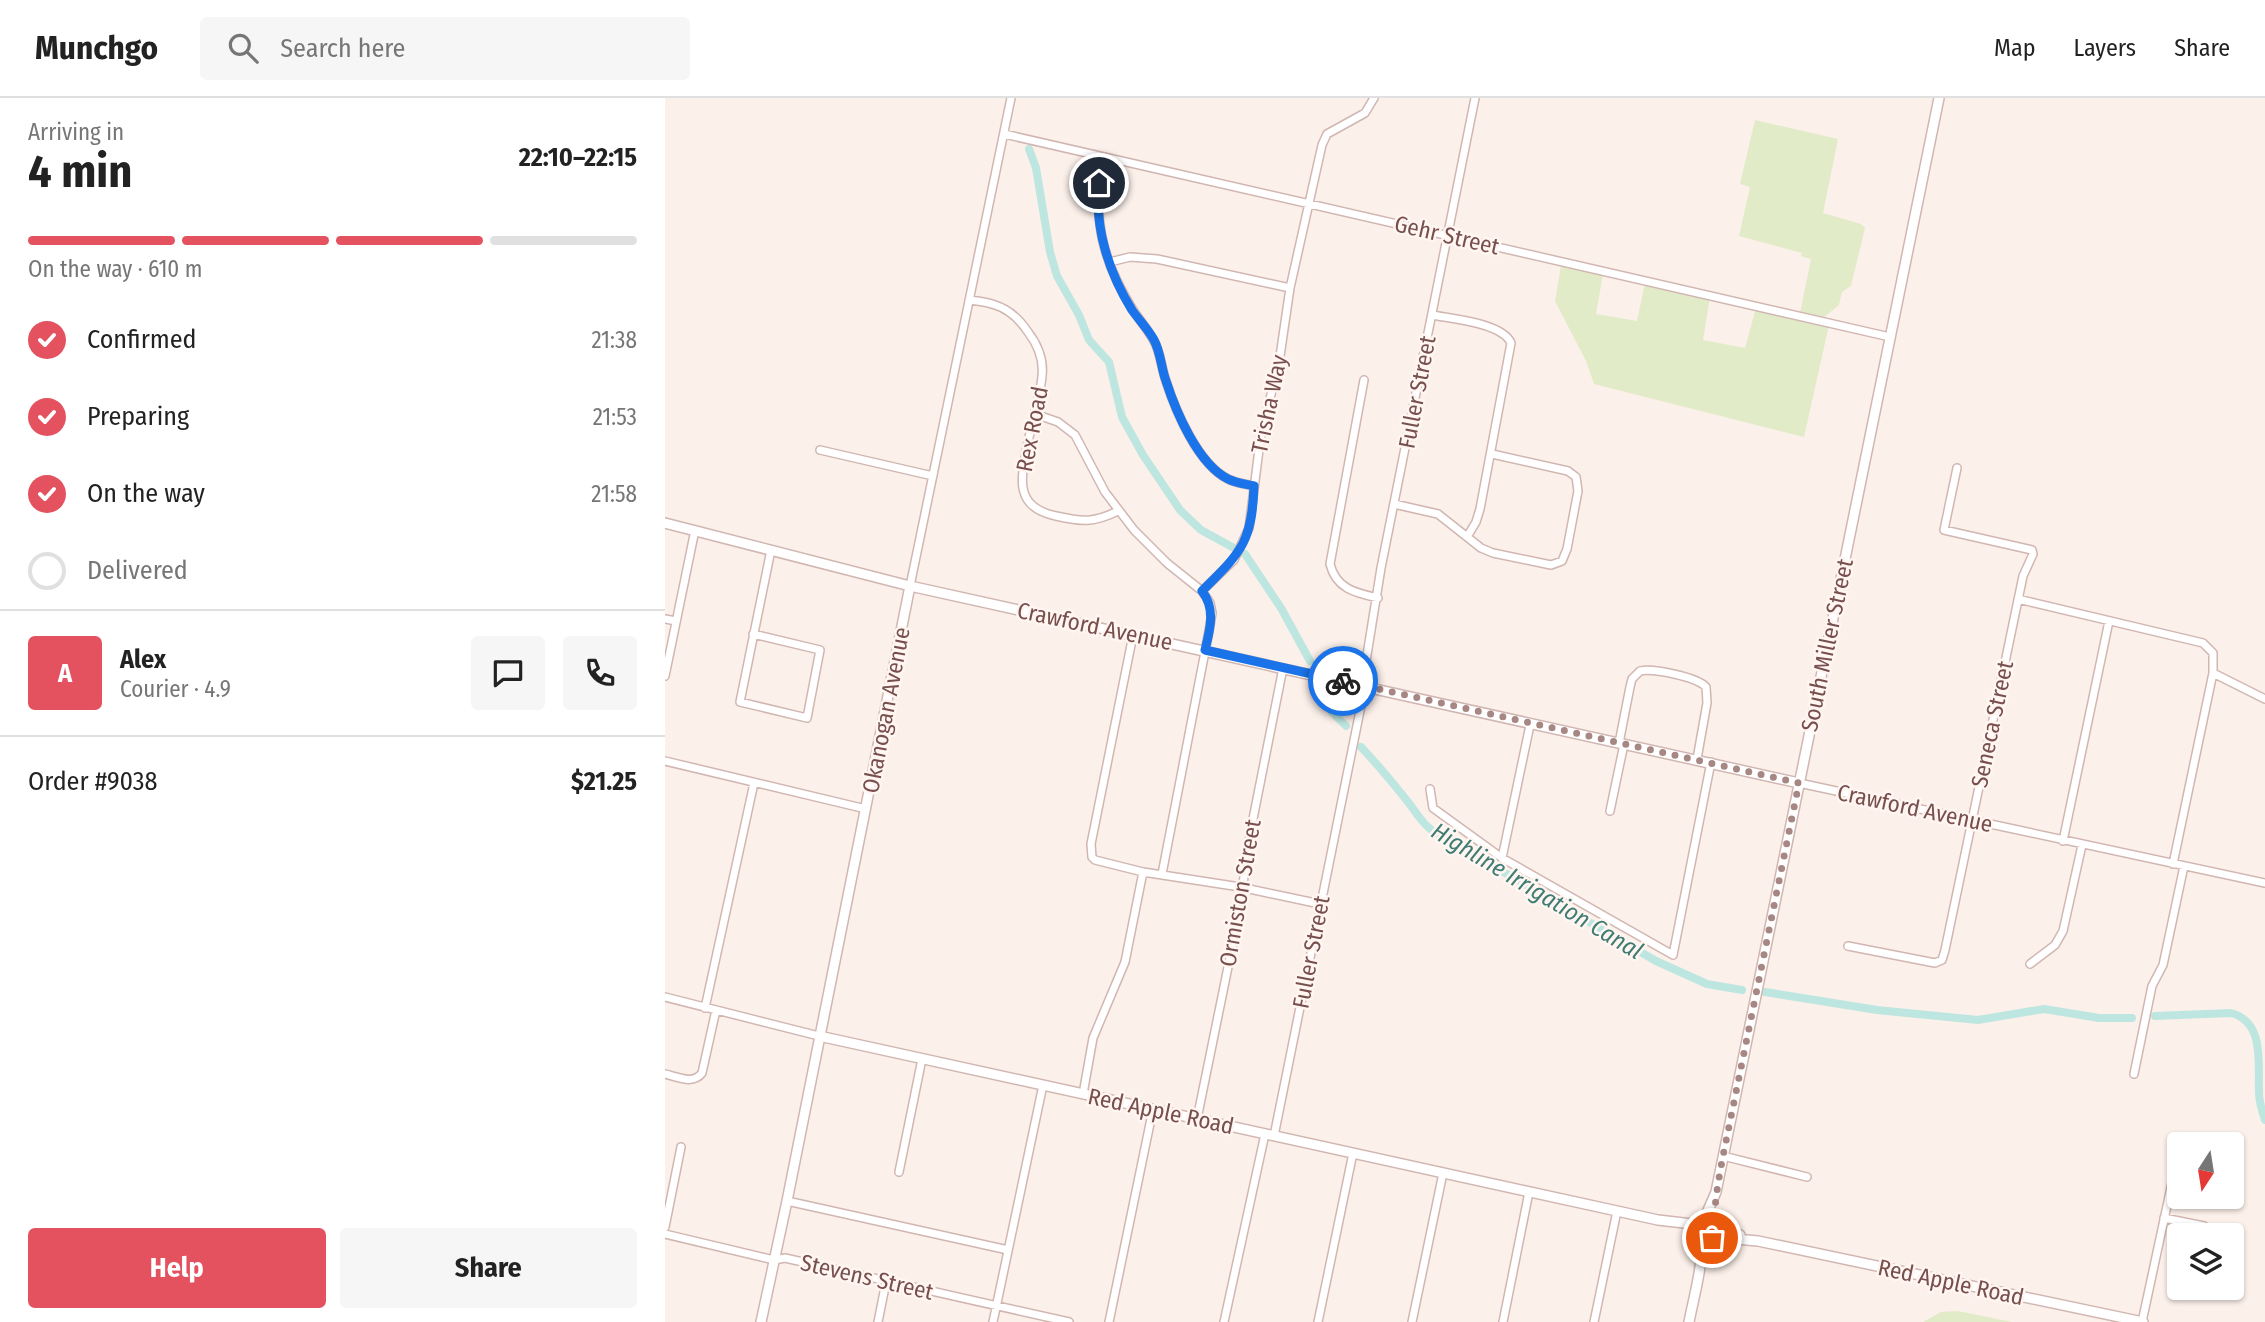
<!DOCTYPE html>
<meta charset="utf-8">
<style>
body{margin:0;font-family:"Fira Sans Condensed",sans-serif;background:#f6f6f6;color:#222;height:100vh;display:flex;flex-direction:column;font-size:26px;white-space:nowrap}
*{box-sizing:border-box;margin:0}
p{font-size:23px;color:#767676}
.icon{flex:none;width:38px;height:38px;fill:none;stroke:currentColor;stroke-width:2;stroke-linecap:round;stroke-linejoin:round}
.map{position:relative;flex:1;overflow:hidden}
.details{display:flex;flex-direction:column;background:#fff;width:665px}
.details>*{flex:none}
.needle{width:46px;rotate:192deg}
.buttons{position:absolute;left:1502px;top:1034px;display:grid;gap:14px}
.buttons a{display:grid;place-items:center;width:77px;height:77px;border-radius:7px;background:#fff;box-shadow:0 2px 5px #0004;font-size:35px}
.pin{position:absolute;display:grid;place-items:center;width:60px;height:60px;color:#fff;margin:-30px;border:4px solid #fff;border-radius:50%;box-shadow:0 2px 7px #0007}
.courier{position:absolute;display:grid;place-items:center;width:70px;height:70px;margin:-35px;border:5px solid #1a73e8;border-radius:50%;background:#fff;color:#222;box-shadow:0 2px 9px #0007}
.headline em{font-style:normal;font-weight:700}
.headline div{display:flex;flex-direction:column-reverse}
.headline{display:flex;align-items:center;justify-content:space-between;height:119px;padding:0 28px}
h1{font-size:46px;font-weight:700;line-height:52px}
.bar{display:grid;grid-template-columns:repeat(4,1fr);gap:10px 7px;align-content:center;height:84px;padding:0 28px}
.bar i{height:9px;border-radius:5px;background:#e0e0e0}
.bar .active{background:#e3525e}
.bar p{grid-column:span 4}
.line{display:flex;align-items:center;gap:18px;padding:0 28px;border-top:2px solid #e0e0e0}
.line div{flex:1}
.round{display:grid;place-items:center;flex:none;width:74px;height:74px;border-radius:7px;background:#f6f6f6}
ol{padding:0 28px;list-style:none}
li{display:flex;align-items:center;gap:21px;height:77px}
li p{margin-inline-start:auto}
li .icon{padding:7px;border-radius:50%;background:#e3525e;color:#fff;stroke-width:4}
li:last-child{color:#767676}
li i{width:38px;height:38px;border:4px solid #e0e0e0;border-radius:50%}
.cta{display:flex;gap:14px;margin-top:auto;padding:14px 28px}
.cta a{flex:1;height:80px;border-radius:7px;background:#e3525e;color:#fff;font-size:28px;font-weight:700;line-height:80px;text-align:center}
.cta a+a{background:#f6f6f6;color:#222}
header{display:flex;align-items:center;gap:42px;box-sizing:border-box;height:98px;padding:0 35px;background:#fff;border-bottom:2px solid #e0e0e0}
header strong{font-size:33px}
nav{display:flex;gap:38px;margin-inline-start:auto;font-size:24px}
.search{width:490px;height:63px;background:#f6f6f6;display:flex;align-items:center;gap:18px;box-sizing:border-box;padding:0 24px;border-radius:7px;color:#767676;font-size:26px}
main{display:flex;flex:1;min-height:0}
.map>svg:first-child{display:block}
.green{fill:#e1ebc8}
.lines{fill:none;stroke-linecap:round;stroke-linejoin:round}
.canal{stroke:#bee6e0;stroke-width:8}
.minor-casing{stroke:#d1b6b2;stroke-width:10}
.tertiary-casing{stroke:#d1b6b2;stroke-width:12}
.minor{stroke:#fff;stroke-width:7}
.tertiary{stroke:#fff;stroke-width:9}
.done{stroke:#a68784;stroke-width:7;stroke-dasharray:0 12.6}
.route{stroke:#1a73e8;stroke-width:9}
.labels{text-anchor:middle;stroke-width:5;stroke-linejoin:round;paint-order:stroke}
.street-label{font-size:23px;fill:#774f4d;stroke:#fff5f1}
.water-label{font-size:24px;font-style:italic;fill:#407c73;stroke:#fff5f1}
</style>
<header>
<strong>Munchgo</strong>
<div class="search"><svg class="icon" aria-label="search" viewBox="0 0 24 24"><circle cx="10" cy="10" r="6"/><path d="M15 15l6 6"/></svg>Search here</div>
<nav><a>Map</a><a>Layers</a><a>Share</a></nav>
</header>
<main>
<section class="details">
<div class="headline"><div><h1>4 min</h1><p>Arriving in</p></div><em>22:10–22:15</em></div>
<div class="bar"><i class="active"></i><i class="active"></i><i class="active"></i><i></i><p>On the way · 610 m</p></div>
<ol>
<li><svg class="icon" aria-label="check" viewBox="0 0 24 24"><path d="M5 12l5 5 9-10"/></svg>Confirmed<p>21:38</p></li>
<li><svg class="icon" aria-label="check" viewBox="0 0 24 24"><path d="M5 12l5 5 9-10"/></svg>Preparing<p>21:53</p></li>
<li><svg class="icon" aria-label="check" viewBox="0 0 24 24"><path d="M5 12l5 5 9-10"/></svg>On the way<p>21:58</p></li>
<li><i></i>Delivered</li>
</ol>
<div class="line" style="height:126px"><b class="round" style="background:#e3525e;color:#fff">A</b><div><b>Alex</b><p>Courier · 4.9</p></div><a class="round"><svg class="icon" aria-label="chat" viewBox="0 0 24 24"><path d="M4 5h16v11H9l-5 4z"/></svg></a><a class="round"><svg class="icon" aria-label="phone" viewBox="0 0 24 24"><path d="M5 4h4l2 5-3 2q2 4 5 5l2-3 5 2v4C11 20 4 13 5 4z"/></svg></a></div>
<div class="line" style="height:91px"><div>Order #9038</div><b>$21.25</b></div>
<div class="cta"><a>Help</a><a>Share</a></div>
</section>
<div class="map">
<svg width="1600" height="1224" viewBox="0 0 1600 1224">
<rect width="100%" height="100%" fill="#fcf0ea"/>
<path class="green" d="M1090 22 1173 41 1158 115 1196 126 1200 130 1186 188 1177 194 1174 207 1159 219 1135 215 1146 161 1136 158 1137 155 1074 138 1085 89 1075 86Z
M896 168 938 176 931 216 972 223 980 185 1045 199 1038 242 1080 250 1091 210 1164 227 1139 339 929 286 921 263 890 203Z
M1291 1213 1298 1214 1347 1224H1258L1276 1214Z"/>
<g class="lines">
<path class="canal" d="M364 51 371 70 385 154 392 178 414 217 424 242 444 264 457 319 478 357 515 412 536 432 569 450
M580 456 616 510 645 563
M656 590 667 614 681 628
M696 649C713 667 728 685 743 704 752 715 756 725 768 733L991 863 1042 886 1077 892
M1100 894 1212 912 1313 922 1379 911 1434 920H1467
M1490 918 1566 915C1600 924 1593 965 1594 995 1594 1004 1597 1013 1600 1022"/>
<defs>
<path id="minor" d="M339 36 1225 239
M439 59C427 116 435 157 465 207 473 221 485 233 491 247 496 259 497 272 501 283 511 314 533 366 563 381 571 385 580 386 589 388
M445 164 465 159 492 161 625 190
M304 202C312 203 322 204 330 207 343 211 355 222 363 234 373 247 379 261 377 278 375 306 351 372 359 394 363 409 377 415 391 418 418 424 428 425 453 413
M767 217C788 221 837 225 846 245L815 411 811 424 802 439
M699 282 665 466C671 491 691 495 713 500
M370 316 393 324 410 337 440 394 469 432 502 465 537 493 545 505 547 515 544 533 497 776
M155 352 268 378
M729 406 773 416 816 450 828 455 886 467 897 463 902 451 913 393 911 379 903 373 827 356
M245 488 346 0
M537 493 569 462 584 430 596 336 614 265 625 190 657 47 662 36 700 15 709 0
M1353 501 1538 545 1548 555V575L1600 601
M0 521 11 523
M88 536 155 552 142 620 75 604 106 452
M468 537 426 746 427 759 430 762 478 774 575 789 655 806
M0 578 30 432
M697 588 716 470 810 0
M954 645 965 589 967 581 975 573C988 570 1032 579 1041 589L1042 605 1032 661
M0 663 201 711
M1134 685 1600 785
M765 691 768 710 837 760 1008 857 1046 664
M945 713 959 646
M1398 743 1444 523
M837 760 865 627
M1508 766 1548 575
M1183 848 1270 865 1277 862 1280 852 1358 478 1368 456 1367 452 1279 432 1292 370
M1365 866 1390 847 1398 833 1417 747
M0 899 154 938
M40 910 89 685
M0 976C13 979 28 987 37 975L51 912
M1469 976 1487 888 1498 867 1519 768
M418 996 428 940 460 864 478 774
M532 1021 573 820 586 731 618 570
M609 1038 700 588
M1517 1046 1519 1043 1536 1039 1555 1045
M1058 1058 1142 1079
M234 1074 257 961
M122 1103 343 1152
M1499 1120 1539 1128 1546 1138
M0 1129 16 1049
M0 1136 109 1162 120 1160 404 1224
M213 1224 221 1184
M328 1224 378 987
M444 1224 488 1011
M559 1224 600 1036
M653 1224 688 1055
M747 1224 778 1075
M838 1224 864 1094
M929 1224 952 1113
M1477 1224 1514 1052"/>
<path id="tertiary" d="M0 425 245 488 1134 685
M154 938 952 1113 993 1122 1036 1127
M1037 1126 1051 1094 1274 0
M1048 1139 1093 1143 1478 1224
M96 1224 122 1103 245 488
M1024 1224C1028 1203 1034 1182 1036 1161 1037 1150 1032 1136 1036 1127L1044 1124 1075 1137"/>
</defs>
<use href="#minor" class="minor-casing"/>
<use href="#tertiary" class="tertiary-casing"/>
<use href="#minor" class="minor"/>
<use href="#tertiary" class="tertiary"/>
</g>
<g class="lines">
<path class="done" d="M678 583 1134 685 1058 1058C1055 1074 1046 1120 1051 1132L1047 1140"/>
<path class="route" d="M434 85C429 129 444 175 467 212 474 222 483 231 489 242 496 255 496 270 501 283 511 314 533 366 563 381 571 385 580 386 589 388 587 445 576 454 537 493 551 511 545 532 540 552L678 583"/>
</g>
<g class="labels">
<g class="street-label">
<text transform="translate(782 137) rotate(13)" y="8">Gehr Street</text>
<text transform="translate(752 294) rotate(-79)" y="8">Fuller Street</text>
<text transform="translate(604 306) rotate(-78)" y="8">Trisha Way</text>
<text transform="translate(367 331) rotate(-79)" y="8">Rex Road</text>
<text transform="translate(430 528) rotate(12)" y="8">Crawford Avenue</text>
<text transform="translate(1162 547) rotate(-78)" y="8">South Miller Street</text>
<text transform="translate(221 612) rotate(-79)" y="8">Okanogan Avenue</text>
<text transform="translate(1327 626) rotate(-78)" y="8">Seneca Street</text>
<text transform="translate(1250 710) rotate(12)" y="8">Crawford Avenue</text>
<text transform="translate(575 795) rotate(-80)" y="8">Ormiston Street</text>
<text transform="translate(646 854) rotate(-79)" y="8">Fuller Street</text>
<text transform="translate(496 1013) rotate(12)" y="8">Red Apple Road</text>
<text transform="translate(202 1179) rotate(13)" y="8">Stevens Street</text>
<text transform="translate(1286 1184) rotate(12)" y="8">Red Apple Road</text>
</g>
<g class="water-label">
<text transform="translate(872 793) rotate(31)" y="8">Highline Irrigation Canal</text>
</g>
</g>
</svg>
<div class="buttons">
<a><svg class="needle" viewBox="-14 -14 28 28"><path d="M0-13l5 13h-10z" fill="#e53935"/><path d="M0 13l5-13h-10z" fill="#767676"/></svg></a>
<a><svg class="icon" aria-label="layers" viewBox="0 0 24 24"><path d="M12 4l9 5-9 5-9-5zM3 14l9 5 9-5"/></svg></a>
</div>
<div class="pin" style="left:1047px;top:1140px;background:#ea580c"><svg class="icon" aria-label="bag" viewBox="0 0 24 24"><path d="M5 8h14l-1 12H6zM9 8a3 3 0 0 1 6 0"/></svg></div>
<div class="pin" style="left:434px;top:85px;background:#1f2937"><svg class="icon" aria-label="home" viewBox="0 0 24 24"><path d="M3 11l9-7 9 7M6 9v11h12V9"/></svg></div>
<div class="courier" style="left:678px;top:583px"><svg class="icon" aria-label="bike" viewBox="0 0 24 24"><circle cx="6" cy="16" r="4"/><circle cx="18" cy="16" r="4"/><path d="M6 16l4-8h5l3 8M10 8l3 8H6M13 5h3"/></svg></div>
</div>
</main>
